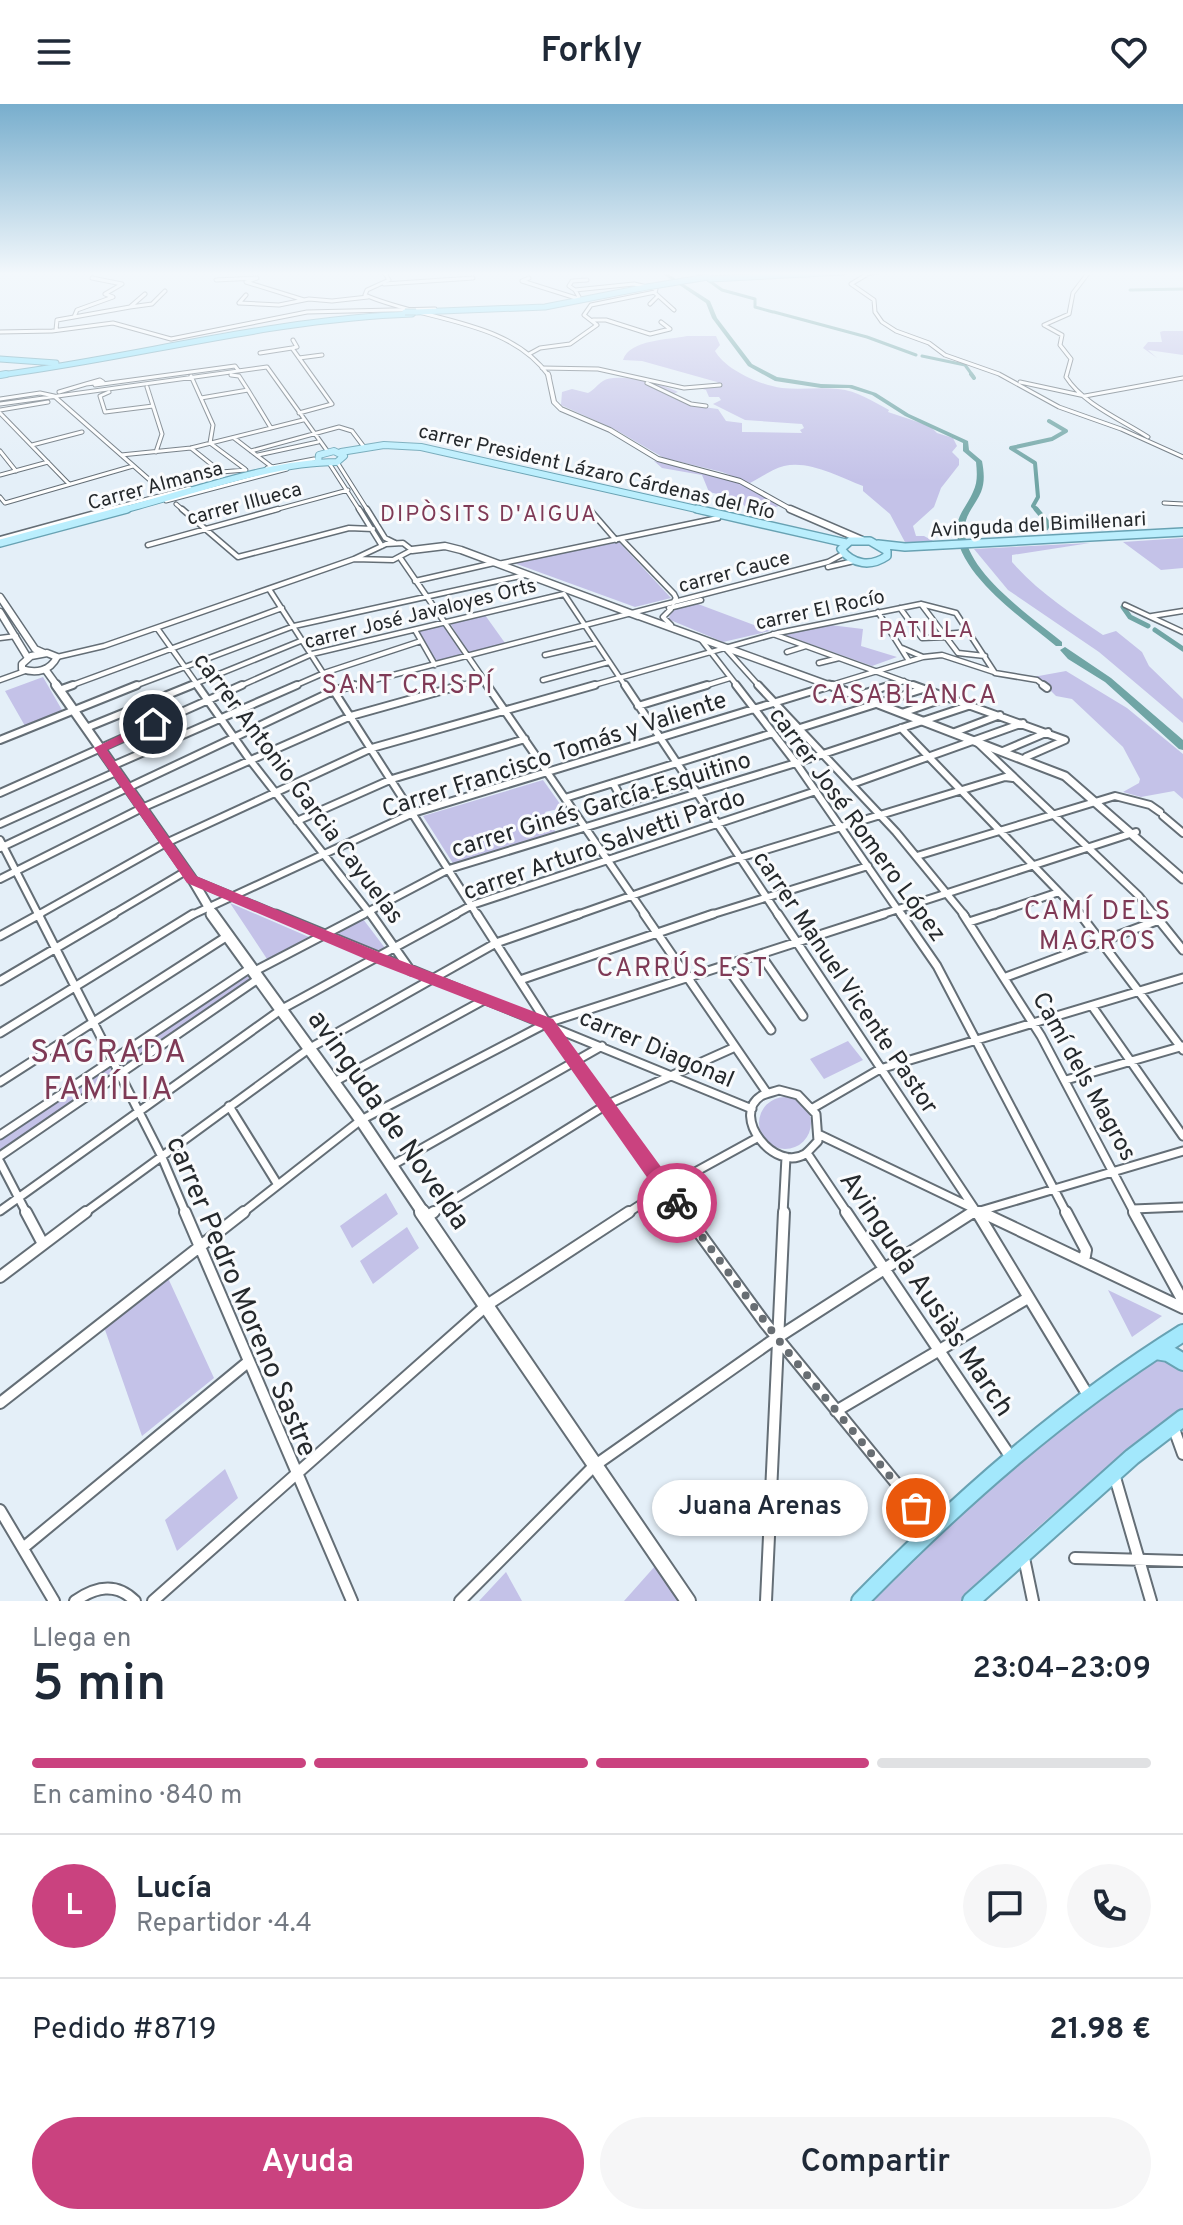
<!DOCTYPE html>
<html lang="es">
<meta charset="utf-8">
<style>
body{margin:0;font-family:Overpass,sans-serif;background:#f6f6f7;color:#1f2937;height:100vh;display:flex;flex-direction:column;font-size:30px;white-space:nowrap}
*{box-sizing:border-box;margin:0}
p{font-size:26px;color:#747a83}
.icon{flex:none;width:44px;height:44px;fill:none;stroke:currentColor;stroke-width:2;stroke-linecap:round;stroke-linejoin:round}
.map{position:relative;height:1497px;overflow:hidden}
.drawer{display:flex;flex-direction:column;background:#fff;flex:1}
.drawer>*{flex:none}
.pin{position:absolute;display:grid;place-items:center;width:68px;height:68px;color:#fff;margin:-34px;border:4px solid #fff;border-radius:50%;box-shadow:0 2px 8px #0007}
.courier{position:absolute;display:grid;place-items:center;width:80px;height:80px;margin:-40px;border:6px solid #ca427f;border-radius:50%;background:#fff;color:#222;box-shadow:0 2px 10px #0007}
.bubble{position:absolute;height:56px;border-radius:28px;background:#fff;box-shadow:0 2px 6px #0004;font-size:26px;font-weight:600;line-height:56px;text-align:center}
.headline em{font-style:normal;font-weight:600}
.headline div{display:flex;flex-direction:column-reverse}
.headline{display:flex;align-items:center;justify-content:space-between;height:136px;padding:0 32px}
h1{font-size:52px;font-weight:600;line-height:60px}
.bar{display:grid;grid-template-columns:repeat(4,1fr);gap:12px 8px;align-content:center;height:96px;padding:0 32px}
.bar i{height:10px;border-radius:6px;background:#e0e1e3}
.bar .active{background:#ca427f}
.bar p{grid-column:span 4}
.line{display:flex;align-items:center;gap:20px;padding:0 32px;border-top:2px solid #e0e1e3}
.line div{flex:1}
.round{display:grid;place-items:center;flex:none;width:84px;height:84px;border-radius:42px;background:#f6f6f7}
.cta{display:flex;gap:16px;margin-top:auto;padding:16px 32px}
.cta a{flex:1;height:92px;border-radius:48px;background:#ca427f;color:#fff;font-size:32px;font-weight:600;line-height:92px;text-align:center}
.cta a+a{background:#f6f6f7;color:#1f2937}
header{display:flex;justify-content:space-between;align-items:center;height:104px;padding:0 32px;background:#fff;font-size:36px;font-weight:600}
.map>svg:first-child{display:block}
.green{fill:#c4c2e8}
.lines{fill:none;stroke-linecap:round;stroke-linejoin:round}
.canal-far2{stroke:#70a5a5;stroke-width:3}
.canal-far1{stroke:#70a5a5;stroke-width:4}
.canal{stroke:#70a5a5;stroke-width:5}
.river{fill:#70a5a5;fill-rule:evenodd}
.minor-far4-casing{stroke:#646e76;stroke-width:5}
.minor-far3-casing{stroke:#646e76;stroke-width:7}
.minor-far2-casing{stroke:#646e76;stroke-width:10}
.minor-far1-casing{stroke:#646e76;stroke-width:11}
.minor-casing{stroke:#646e76;stroke-width:14}
.tertiary-far3-casing{stroke:#646e76;stroke-width:5}
.tertiary-far2-casing{stroke:#646e76;stroke-width:6}
.tertiary-far1-casing{stroke:#646e76;stroke-width:9}
.tertiary-casing{stroke:#646e76;stroke-width:11}
.secondary-far3-casing{stroke:#646e76;stroke-width:9}
.secondary-far2-casing{stroke:#646e76;stroke-width:12}
.secondary-far1-casing{stroke:#646e76;stroke-width:15}
.secondary-casing{stroke:#646e76;stroke-width:18}
.primary-far1-casing{stroke:#68a2b3;stroke-width:8}
.primary-casing{stroke:#68a2b3;stroke-width:10}
.trunk-casing{stroke:#68a2b3;stroke-width:20}
.motorway-far1-casing{stroke:#68a2b3;stroke-width:7}
.motorway-casing{stroke:#68a2b3;stroke-width:8}
.minor-far4{stroke:#fff;stroke-width:3}
.minor-far3{stroke:#fff;stroke-width:4}
.minor-far2{stroke:#fff;stroke-width:6}
.minor-far1{stroke:#fff;stroke-width:7}
.minor{stroke:#fff;stroke-width:10}
.tertiary-far3{stroke:#fff;stroke-width:3}
.tertiary-far2{stroke:#fff;stroke-width:4}
.tertiary-far1{stroke:#fff;stroke-width:6}
.tertiary{stroke:#fff;stroke-width:7}
.secondary-far3{stroke:#fff;stroke-width:6}
.secondary-far2{stroke:#fff;stroke-width:8}
.secondary-far1{stroke:#fff;stroke-width:11}
.secondary{stroke:#fff;stroke-width:14}
.primary-far1{stroke:#baeefd;stroke-width:6}
.primary{stroke:#baeefd;stroke-width:7}
.trunk{stroke:#a3e8fc;stroke-width:16}
.motorway-far1{stroke:#8ce3fc;stroke-width:5}
.motorway{stroke:#8ce3fc;stroke-width:6}
.motorway-bridge-casing{stroke:#68a2b3;stroke-width:7;stroke-linecap:butt}
.motorway-bridge{stroke:#8ce3fc;stroke-width:5}
.route{fill:#ca427f}
.done{stroke:#686e73;stroke-width:8;stroke-dasharray:0 14.4}
.labels{text-anchor:middle;stroke-width:6;stroke-linejoin:round;paint-order:stroke}
.far-street-label{font-size:20px;fill:#25292c;stroke:#f9fbfd}
.far-neighbourhood-label{font-size:22px;letter-spacing:2px;fill:#7f3a56;stroke:#f9fbfd}
.street-label{font-size:24px;fill:#25292c;stroke:#f9fbfd}
.neighbourhood-label{font-size:26px;letter-spacing:2px;fill:#7f3a56;stroke:#f9fbfd}
.near-street-label{font-size:28px;fill:#25292c;stroke:#f9fbfd}
.near-neighbourhood-label{font-size:32px;letter-spacing:2px;fill:#7f3a56;stroke:#f9fbfd}
</style>
<header><svg class="icon" aria-label="menu" viewBox="0 0 24 24"><path d="M4 6h16M4 12h16M4 18h16"/></svg>Forkly<svg class="icon" aria-label="heart" viewBox="0 0 24 24"><path d="M12 20l-8-8c-3-5 5-10 8-4 3-6 11-1 8 4z"/></svg></header>
<div class="map">
<svg width="1183" height="1497" viewBox="0 0 1183 1497">
<rect width="100%" height="100%" fill="#e4eff8"/>
<path class="green" d="M1163 227H1183V251L1148 246 1157 254 1143 244 1148 238H1162L1160 228Z
M687 232H716L720 241 715 247C725 265 759 281 782 284 801 286 820 283 838 285 858 287 872 297 889 306L888 308 930 322 937 329 953 334 957 342 952 348 959 355V361L941 384 934 403 913 422 916 432H924L935 438 906 440 890 410 863 387V382C840 373 809 356 784 362 772 365 760 374 750 379L722 368 664 354 616 326 561 301 562 288 572 285 588 289C594 286 598 280 603 277 616 268 664 280 678 288L673 290 696 302 718 305 726 317 742 319V328L802 329 800 326 804 324 802 320 745 316 713 300 721 296 719 293H709L706 286 696 283 719 280 717 278 642 257 623 256C630 235 669 236 687 232Z
M654 357 737 377 779 402 751 410 739 395 709 388 702 371 662 364Z
M1183 434V464L1161 466 1123 438Z
M619 438 671 494 635 503 514 459Z
M1090 439 1012 451V458C1038 488 1071 509 1103 531L1116 527 1142 548 1149 562 1183 595V619L1099 548 1008 486 974 445Z
M698 500 770 527 723 538 668 515 673 506Z
M485 511 505 539 469 550 450 519Z
M443 521 464 551 436 559 418 527Z
M830 521 863 525 861 542 897 553 872 562 785 531Z
M1066 567 1127 604 1183 650V695L1174 687 1141 693 1123 688 1139 679 1140 675 1123 643 1072 595 1056 592 1038 574 1033 573Z
M43 573 62 606 25 622 5 587Z
M543 676 563 704 545 708 556 729 454 761 423 712Z
M230 799 309 833 267 855Z
M363 815 385 844 379 848 336 831Z
M246 870 251 877 122 963 118 956Z
M848 937 863 956 824 975 810 955Z
M110 962 113 970 0 1048V1035Z
M759 1019a26 26 0 1 1 52 0a26 26 0 1 1-52 0Z
M386 1089 398 1110 352 1144 340 1122Z
M407 1123 419 1144 373 1180 360 1157Z
M168 1174 214 1274 142 1332 104 1223Z
M1108 1186 1162 1212 1132 1233Z
M1157 1253 1183 1261V1306C1106 1365 1028 1426 962 1497H870C958 1407 1052 1323 1157 1253Z
M225 1365 238 1394 177 1447 165 1416Z
M656 1461 679 1497H624Z
M506 1468 522 1497H479Z"/>
<g class="lines">
<path class="canal-far2" d="M697 168 722 186 755 195V203L773 208
M1130 186 1183 185
M774 208 867 233 916 251
M922 252 965 261 973 272"/>
<path class="canal-far1" d="M971 270 974 274
M1038 407 1033 402 1038 393 1035 359 1011 344 1052 335 1066 327 1049 317"/>
<path class="canal" d="M1036 405 1048 419 1046 424
M1123 503 1130 513 1148 522
M1155 526 1183 545"/>
<path class="river" d="M660 168H665L710 197 717 214 752 260 777 273 821 280 852 281 876 289 909 310 968 337 969 346 982 357C984 368 985 378 981 388 976 400 966 409 965 422 960 465 1032 513 1062 538V542H1056C1026 517 951 466 957 421 959 409 968 400 973 388 978 378 977 368 976 358L963 347V339L905 312 872 291 849 284H821L775 277 748 262 712 214 706 199Z
M1065 543 1111 574 1183 636V646L1179 645 1105 578 1068 555 1060 546Z"/>
<defs>
<path id="minor-far4" d="M862 168 866 171 851 180 874 196 875 208 882 218 896 227 929 239 945 251 999 270 1059 303 1121 325 1183 353
M1089 168 1073 189 1069 210 1044 221 1062 231 1060 241 1071 255 1066 273C1083 300 1122 316 1148 333
M865 170 879 168
M529 174 522 177 576 194
M216 176 257 174 246 178 304 196
M384 180 473 174
M575 186 569 182 572 177 587 176
M246 191 239 199 279 201 309 195 332 197 368 193
M574 197 579 193 575 186 634 180 656 185 655 189 674 206
M650 200 658 192
M130 203 152 200 165 187
M74 213 130 203 145 190
M593 216H606L650 230 670 225 661 218
M56 226 57 216 74 213 77 206 113 193 105 190 122 180 92 174
M0 228 52 227 113 219 171 235 307 208 435 205
M293 236 297 243 292 244 332 300 299 309
M260 249 292 244
M529 250 540 244 570 240 597 221 584 211 591 201 655 188
M299 254 322 251
M542 264 598 265 684 284 720 281
M191 272 213 321 210 339
M100 276 103 278 86 280Z
M1020 278 1085 292 1183 274
M647 279 691 300 706 302
M95 281 235 262 238 266
M147 283 162 330 156 348
M248 286 271 324
M59 288 86 280
M109 288 100 292 105 308 153 302
M201 294 248 286 239 272 231 271
M0 295 40 289 54 292 160 385
M0 300 267 263 328 348
M0 306 48 298
M0 309 69 380
M234 334 272 363
M210 339 245 365
M32 341 82 328
M191 344 221 368 246 366
M0 347 16 367
M251 347 339 323 352 327 364 343
M121 351 191 344 303 316
M258 351 318 338
M337 358 368 407
M329 359 360 407
M267 364 314 355
M0 371 48 358
M0 393 5 399 133 362
M166 397 287 365
M1164 399 1183 400
M176 400 184 407
M105 406 190 384
M101 407 106 406
M271 407 348 386"/>
<path id="minor-far3" d="M182 405 238 453 349 424 373 425
M359 405 382 442
M367 405 385 434 395 439
M105 406 108 405
M590 406 616 436
M0 435 106 406
M621 435 674 490 676 494 673 499
M403 439 412 446 393 456 354 455 386 440Z
M148 441 278 405
M401 455 489 583
M498 460 718 414
M828 463 854 457
M415 477 494 459
M269 485 332 583
M564 490 626 583
M921 500 958 549 985 552
M1125 501 1183 528
M669 504 701 496
M900 504 922 534 946 533
M671 505 663 513 671 521
M878 508 909 557
M1152 512 1183 507
M157 524 199 583
M415 526 435 561
M773 530 919 583
M944 530 969 528
M0 534 16 532
M700 534 738 583
M725 544 760 583
M902 544 923 553 942 551 994 568
M787 548 806 542
M545 551 596 539
M57 553 104 542 354 455
M819 559 839 554
M0 576 25 567
M543 576 609 558
M67 583 282 504
M132 583 294 522 525 471
M187 583 303 536
M238 583 312 550 564 490
M292 583 324 569 421 537
M347 583 828 458 843 450
M455 583 483 575
M587 583 778 529 921 500 956 509 995 569 1037 576 1046 583
M701 583 730 574
M825 583 923 553
M885 583 904 577"/>
<path id="minor-far2" d="M197 581 250 656 372 812
M330 581 478 812
M487 581 646 812
M625 581 779 812
M736 581 796 659 902 812
M758 581 896 728 965 812
M913 581 1065 636 1026 653
M1043 581 1047 584
M59 586 73 581
M856 592 891 581
M638 602 707 581
M902 609 948 593
M86 624 192 581
M800 624 923 585
M901 624 1082 812
M955 628 1000 611
M0 636 137 581
M978 639 1139 792 1155 812
M1003 647 1048 628
M112 662 297 581
M613 679 624 699
M852 680 1023 619
M0 689 242 581
M565 694 773 629
M624 699 689 679
M1163 712 1183 729
M297 717 392 675 525 635
M0 720 116 668
M0 736 39 812
M0 744 335 586 354 581
M917 752 1115 692 1150 701 1160 708
M0 775 142 704 351 612 462 581
M193 776 280 812
M36 812 166 739 372 644 595 581
M110 812 186 767
M190 812 413 709 832 581
M360 812 449 765 796 659 971 601
M452 812 472 801 816 687
M574 812 739 754 1005 673 1013 674
M707 812 868 762
M877 812 1136 728
M988 812 1059 788"/>
<path id="minor-far1" d="M38 810 161 1051 186 1110
M276 810 752 1005
M371 810 411 867
M477 810 547 919 686 1110
M644 810 767 989
M778 810 978 1110
M901 810 937 862 1067 1110
M963 810 1041 932 1135 1110
M1080 810 1183 946
M1154 810 1183 846
M969 818 994 810
M0 832 40 810
M760 850 803 912
M725 861 771 926
M255 867 364 810
M1006 873 1159 816
M520 876 713 810
M0 877 114 810
M1092 902 1183 1032
M0 929 193 810
M1066 976 1183 942
M0 978 229 831
M334 978 484 896
M779 986 798 991 816 1010 818 1037C814 1041 809 1047 805 1050 775 1069 730 1012 761 992 766 989 774 988 779 986Z
M229 1002 278 1081
M813 1004 880 965 1183 874
M0 1031 252 863
M820 1031 985 1110
M807 1049 848 1110
M0 1052 258 875
M0 1058 27 1110
M391 1062 602 942
M1133 1105 1183 1103
M0 1107 282 905 456 810
M83 1110 310 944 496 839 579 810
M241 1110 361 1016 547 919 884 810
M431 1110 606 1001 733 944
M626 1110 666 1084 757 1034
M783 1110 786 1053
M970 1110 1183 1047"/>
<path id="minor" d="M26 1108 43 1140
M185 1108 352 1497
M684 1108 765 1219 932 1423
M846 1108 1012 1355
M977 1108 1089 1293
M981 1108 1183 1204
M1066 1108 1086 1146 1084 1157
M1134 1108 1183 1197
M426 1113 434 1108
M0 1173 86 1108
M0 1299 244 1108
M836 1307 1028 1194
M1174 1325 1183 1350
M1114 1370 1151 1497
M0 1406 54 1497
M23 1444 248 1258
M1024 1454 1033 1497
M1075 1454 1183 1457
M75 1497C95 1483 116 1478 135 1497
M153 1497 487 1201 629 1108
M460 1497 594 1362 769 1239 973 1108
M766 1497 784 1108"/>
<path id="tertiary-far3" d="M384 168 389 176 367 186 365 191C424 217 509 215 549 272"/>
<path id="tertiary-far2" d="M548 270 554 298 561 305 610 326 658 355 740 377 794 407"/>
<path id="tertiary-far1" d="M790 405 862 436
M412 446 445 442 461 446 638 512
M636 511 834 583"/>
<path id="tertiary" d="M829 581 1065 672 1183 775"/>
<path id="secondary-far3" d="M0 493 35 545 44 549
M0 508 28 554
M47 549 57 553C50 567 36 570 22 565V560L31 552Z
M45 565 58 583"/>
<path id="secondary-far2" d="M56 581 192 775 214 812"/>
<path id="secondary-far1" d="M212 810 361 1016 424 1110"/>
<path id="secondary" d="M422 1108 688 1497"/>
<path id="primary-far1" d="M341 348 384 341 421 343 705 407
M119 407C186 390 269 358 337 358L344 352 334 347 319 351 318 357"/>
<path id="primary" d="M697 405 846 439
M850 437H870L887 447V452C871 463 853 461 841 445Z
M0 439 127 405
M878 440 905 443 1183 428"/>
<path id="trunk" d="M1156 1247 1168 1249 1183 1258
M860 1497C959 1396 1063 1304 1183 1229
M971 1497 1132 1353 1183 1314"/>
<path id="motorway-far1" d="M710 175 843 168
M416 208 545 203 647 183
M0 255 56 259
M0 271C138 253 272 215 412 210"/>
<path id="motorway" d="M0 271 6 270"/>
</defs>
<use href="#minor-far4" class="minor-far4-casing"/>
<use href="#minor-far3" class="minor-far3-casing"/>
<use href="#minor-far2" class="minor-far2-casing"/>
<use href="#minor-far1" class="minor-far1-casing"/>
<use href="#minor" class="minor-casing"/>
<use href="#tertiary-far3" class="tertiary-far3-casing"/>
<use href="#tertiary-far2" class="tertiary-far2-casing"/>
<use href="#tertiary-far1" class="tertiary-far1-casing"/>
<use href="#tertiary" class="tertiary-casing"/>
<use href="#secondary-far3" class="secondary-far3-casing"/>
<use href="#secondary-far2" class="secondary-far2-casing"/>
<use href="#secondary-far1" class="secondary-far1-casing"/>
<use href="#secondary" class="secondary-casing"/>
<use href="#primary-far1" class="primary-far1-casing"/>
<use href="#primary" class="primary-casing"/>
<use href="#trunk" class="trunk-casing"/>
<use href="#motorway-far1" class="motorway-far1-casing"/>
<use href="#motorway" class="motorway-casing"/>
<use href="#minor-far4" class="minor-far4"/>
<use href="#minor-far3" class="minor-far3"/>
<use href="#minor-far2" class="minor-far2"/>
<use href="#minor-far1" class="minor-far1"/>
<use href="#minor" class="minor"/>
<use href="#tertiary-far3" class="tertiary-far3"/>
<use href="#tertiary-far2" class="tertiary-far2"/>
<use href="#tertiary-far1" class="tertiary-far1"/>
<use href="#tertiary" class="tertiary"/>
<use href="#secondary-far3" class="secondary-far3"/>
<use href="#secondary-far2" class="secondary-far2"/>
<use href="#secondary-far1" class="secondary-far1"/>
<use href="#secondary" class="secondary"/>
<use href="#primary-far1" class="primary-far1"/>
<use href="#primary" class="primary"/>
<use href="#trunk" class="trunk"/>
<use href="#motorway-far1" class="motorway-far1"/>
<use href="#motorway" class="motorway"/>
<defs>
<path id="motorway-bridge" d="M647 183 708 173
M405 208H416"/>
</defs>
<use href="#motorway-bridge" class="motorway-bridge-casing"/>
<use href="#motorway-bridge" class="motorway-bridge"/>
</g>
<linearGradient id="sky" x2="0" y2="1"><stop stop-color="#78aecd"/><stop offset="0.45" stop-color="#f3f8fc"/><stop offset="1" stop-color="#f3f8fc" stop-opacity="0"/></linearGradient>
<rect width="1183" height="377" fill="url(#sky)"/>
<path class="route" d="M149 617 159 620 107 646 196 772 381 849 553 915 683 1093 686 1099 683 1106 677 1108 670 1106 542 924 370 857 187 779 94 644Z"/>
<g class="lines">
<path class="done" d="M677 1099 783 1242 916 1404"/>
</g>
<g class="labels">
<g class="far-street-label">
<text transform="translate(597 367) rotate(13)" y="7">carrer President Lázaro Cárdenas del Río</text>
<text transform="translate(155 381) rotate(-15)" y="7">Carrer Almansa</text>
<text transform="translate(244 399) rotate(-15)" y="7">carrer Illueca</text>
<text transform="translate(1038 420) rotate(-3)" y="7">Avinguda del Bimil·lenari</text>
<text transform="translate(734 467) rotate(-15)" y="7">carrer Cauce</text>
<text transform="translate(820 505) rotate(-12)" y="7">carrer El Rocío</text>
<text transform="translate(420 509) rotate(-14)" y="7">carrer José Javaloyes Orts</text>
</g>
<g class="far-neighbourhood-label">
<text x="489" y="417">DIPÒSITS D'AIGUA</text>
<text x="927" y="533">PATILLA</text>
</g>
<g class="street-label">
<text transform="translate(554 650) rotate(-18)" y="8">Carrer Francisco Tomás y Valiente</text>
<text transform="translate(299 684) rotate(53)" y="8">carrer Antonio Garcia Cayuelas</text>
<text transform="translate(601 700) rotate(-17)" y="8">carrer Ginés García Esquitino</text>
<text transform="translate(858 720) rotate(54)" y="8">carrer José Romero López</text>
<text transform="translate(604 740) rotate(-19)" y="8">carrer Arturo Salvetti Pardo</text>
<text transform="translate(846 878) rotate(56)" y="8">carrer Manuel Vicente Pastor</text>
<text transform="translate(657 944) rotate(23)" y="8">carrer Diagonal</text>
<text transform="translate(1085 972) rotate(61)" y="8">Camí dels Magros</text>
</g>
<g class="neighbourhood-label">
<text x="408" y="589">SANT CRISPÍ</text>
<text x="905" y="599">CASABLANCA</text>
<text x="1098" y="815">CAMÍ DELS<tspan x="1098" dy="30">MAGROS</tspan></text>
<text x="683" y="872">CARRÚS EST</text>
</g>
<g class="near-street-label">
<text transform="translate(390 1015) rotate(55)" y="10">avinguda de Novelda</text>
<text transform="translate(928 1189) rotate(56)" y="10">Avinguda Ausiàs March</text>
<text transform="translate(243 1192) rotate(67)" y="10">carrer Pedro Moreno Sastre</text>
</g>
<g class="near-neighbourhood-label">
<text x="109" y="958">SAGRADA<tspan x="109" dy="37">FAMÍLIA</tspan></text>
</g>
</g>
</svg>
<div class="pin" style="left:916px;top:1404px;background:#ea580c"><svg class="icon" aria-label="bag" viewBox="0 0 24 24"><path d="M5 8h14l-1 12H6zM9 8a3 3 0 0 1 6 0"/></svg></div>
<div class="pin" style="left:153px;top:620px;background:#1f2937"><svg class="icon" aria-label="home" viewBox="0 0 24 24"><path d="M3 11l9-7 9 7M6 9v11h12V9"/></svg></div>
<div class="courier" style="left:677px;top:1099px"><svg class="icon" aria-label="bike" viewBox="0 0 24 24"><circle cx="6" cy="16" r="4"/><circle cx="18" cy="16" r="4"/><path d="M6 16l4-8h5l3 8M10 8l3 8H6M13 5h3"/></svg></div>
<div class="bubble" style="left:652px;top:1376px;width:216px">Juana Arenas</div>
</div>
<section class="drawer">
<div class="headline"><div><h1>5 min</h1><p>Llega en</p></div><em>23:04–23:09</em></div>
<div class="bar"><i class="active"></i><i class="active"></i><i class="active"></i><i></i><p>En camino · 840 m</p></div>
<div class="line" style="height:144px"><b class="round" style="background:#ca427f;color:#fff">L</b><div><b>Lucía</b><p>Repartidor · 4.4</p></div><a class="round"><svg class="icon" aria-label="chat" viewBox="0 0 24 24"><path d="M4 5h16v11H9l-5 4z"/></svg></a><a class="round"><svg class="icon" aria-label="phone" viewBox="0 0 24 24"><path d="M5 4h4l2 5-3 2q2 4 5 5l2-3 5 2v4C11 20 4 13 5 4z"/></svg></a></div>
<div class="line" style="height:104px"><div>Pedido #8719</div><b>21.98 €</b></div>
<div class="cta"><a>Ayuda</a><a>Compartir</a></div>
</section>
